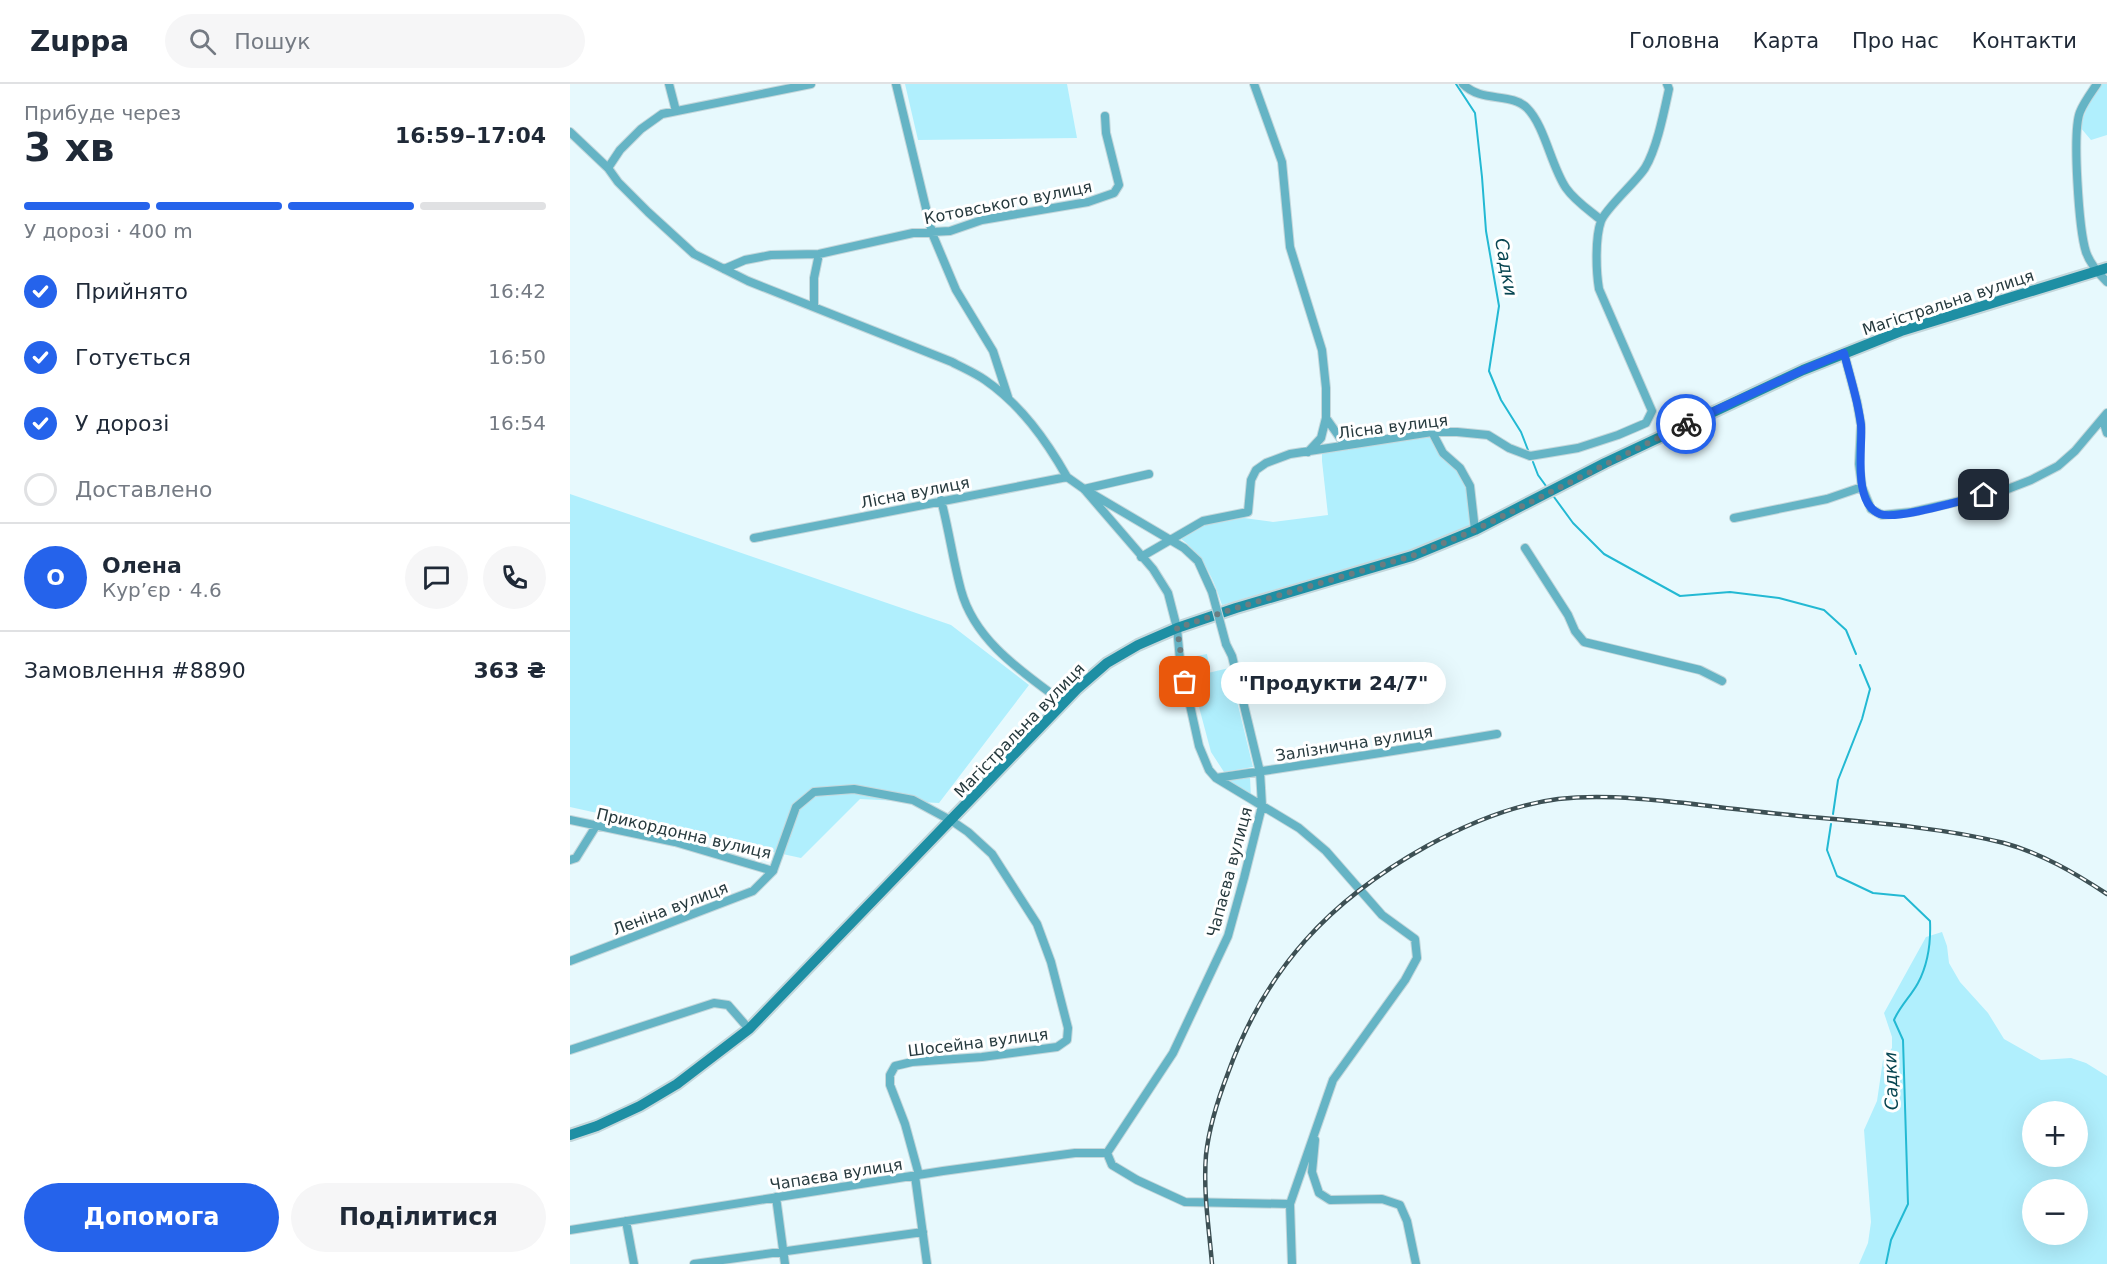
<!DOCTYPE html>
<html lang="uk">
<meta charset="utf-8">
<style>
body{margin:0;font-family:"DejaVu Sans",sans-serif;background:#f6f6f7;color:#1f2937;height:100vh;display:flex;flex-direction:column;font-size:22px;white-space:nowrap}
*{box-sizing:border-box;margin:0}
p{font-size:20px;color:#747a83}
.icon{flex:none;width:33px;height:33px;fill:none;stroke:currentColor;stroke-width:2;stroke-linecap:round;stroke-linejoin:round}
.map{position:relative;flex:1;overflow:hidden}
.panel{display:flex;flex-direction:column;background:#fff;width:570px}
.panel>*{flex:none}
.buttons{position:absolute;left:1452px;top:1017px;display:grid;gap:12px}
.buttons a{display:grid;place-items:center;width:66px;height:66px;border-radius:50%;background:#fff;box-shadow:0 6px 24px #0002;font-size:30px}
.pin{position:absolute;display:grid;place-items:center;width:51px;height:51px;color:#fff;margin:-26px;border-radius:12px;box-shadow:0 3px 9px #0006}
.courier{position:absolute;display:grid;place-items:center;width:60px;height:60px;margin:-30px;border:4px solid #2563eb;border-radius:50%;background:#fff;color:#222;box-shadow:0 2px 8px #0007}
.bubble{position:absolute;height:42px;border-radius:21px;background:#fff;box-shadow:0 6px 24px #0002;font-size:20px;font-weight:800;line-height:42px;text-align:center}
.head em{font-style:normal;font-weight:800}
.head div{display:flex;flex-direction:column-reverse}
.head{display:flex;align-items:center;justify-content:space-between;height:102px;padding:0 24px}
h1{font-size:39px;font-weight:800;line-height:45px}
.bar{display:grid;grid-template-columns:repeat(4,1fr);gap:9px 6px;align-content:center;height:72px;padding:0 24px}
.bar i{height:8px;border-radius:4px;background:#e0e1e3}
.bar .current{background:#2563eb}
.bar p{grid-column:span 4}
.line{display:flex;align-items:center;gap:15px;padding:0 24px;border-top:2px solid #e0e1e3}
.line div{flex:1}
.round{display:grid;place-items:center;flex:none;width:63px;height:63px;border-radius:32px;background:#f6f6f7}
ol{padding:0 24px;list-style:none}
li{display:flex;align-items:center;gap:18px;height:66px}
li p{margin-inline-start:auto}
li .icon{padding:6px;border-radius:50%;background:#2563eb;color:#fff;stroke-width:4}
li:last-child{color:#747a83}
li i{width:33px;height:33px;border:3px solid #e0e1e3;border-radius:50%}
.primary-button{display:flex;gap:12px;margin-top:auto;padding:12px 24px}
.primary-button a{flex:1;height:69px;border-radius:36px;background:#2563eb;color:#fff;font-size:24px;font-weight:800;line-height:69px;text-align:center}
.primary-button a+a{background:#f6f6f7;color:#1f2937}
header{display:flex;align-items:center;gap:36px;box-sizing:border-box;height:84px;padding:0 30px;background:#fff;border-bottom:2px solid #e0e1e3}
header strong{font-size:28px}
nav{display:flex;gap:33px;margin-inline-start:auto;font-size:21px}
.search{width:420px;height:54px;background:#f6f6f7;display:flex;align-items:center;gap:15px;box-sizing:border-box;padding:0 21px;border-radius:33px;color:#747a83;font-size:22px}
main{display:flex;flex:1;min-height:0}
.map>svg:first-child{display:block}
.green{fill:#b0effd;fill-rule:evenodd}
.lines{fill:none;stroke-linecap:round;stroke-linejoin:round}
.stream{stroke:#23b9d3;stroke-width:2}
.street-casing{stroke:#c4d7db;stroke-width:10}
.secondary-casing{stroke:#c4d7db;stroke-width:14}
.street{stroke:#65b4c5;stroke-width:8}
.secondary{stroke:#1e8fa4;stroke-width:10}
.rail-casing{stroke:#3d5054;stroke-width:4.5}
.rail{stroke:#fff;stroke-width:2;stroke-dasharray:7;stroke-linecap:butt}
.street-bridge-casing{stroke:#c4d7db;stroke-width:10;stroke-linecap:butt}
.street-bridge{stroke:#65b4c5;stroke-width:8}
.done{stroke:#6a7d81;stroke-width:6;stroke-dasharray:0 10.8}
.route{stroke:#2563eb;stroke-width:8}
.labels{text-anchor:middle;stroke-width:6;stroke-linejoin:round;paint-order:stroke}
.street-label{font-size:16px;fill:#273a3e;stroke:#fff}
.water-label{font-size:18px;font-style:italic;fill:#074551;stroke:#fff}
</style>
<header>
<strong>Zuppa</strong>
<div class="search"><svg class="icon" aria-label="search" viewBox="0 0 24 24"><circle cx="10" cy="10" r="6"/><path d="M15 15l6 6"/></svg>Пошук</div>
<nav><a>Головна</a><a>Карта</a><a>Про нас</a><a>Контакти</a></nav>
</header>
<main>
<section class="panel">
<div class="head"><div><h1>3 хв</h1><p>Прибуде через</p></div><em>16:59–17:04</em></div>
<div class="bar"><i class="current"></i><i class="current"></i><i class="current"></i><i></i><p>У дорозі · 400 m</p></div>
<ol>
<li><svg class="icon" aria-label="check" viewBox="0 0 24 24"><path d="M5 12l5 5 9-10"/></svg>Прийнято<p>16:42</p></li>
<li><svg class="icon" aria-label="check" viewBox="0 0 24 24"><path d="M5 12l5 5 9-10"/></svg>Готується<p>16:50</p></li>
<li><svg class="icon" aria-label="check" viewBox="0 0 24 24"><path d="M5 12l5 5 9-10"/></svg>У дорозі<p>16:54</p></li>
<li><i></i>Доставлено</li>
</ol>
<div class="line" style="height:108px"><b class="round" style="background:#2563eb;color:#fff">О</b><div><b>Олена</b><p>Кур’єр · 4.6</p></div><a class="round"><svg class="icon" aria-label="chat" viewBox="0 0 24 24"><path d="M4 5h16v11H9l-5 4z"/></svg></a><a class="round"><svg class="icon" aria-label="phone" viewBox="0 0 24 24"><path d="M5 4h4l2 5-3 2q2 4 5 5l2-3 5 2v4C11 20 4 13 5 4z"/></svg></a></div>
<div class="line" style="height:78px"><div>Замовлення #8890</div><b>363 ₴</b></div>
<div class="primary-button"><a>Допомога</a><a>Поділитися</a></div>
</section>
<div class="map">
<svg width="1537" height="1180" viewBox="0 0 1537 1180">
<rect width="100%" height="100%" fill="#e7f9fd"/>
<path class="green" d="M335 0H497L507 54 348 56Z
M1532 0H1537V51L1521 56 1510 43 1519 17Z
M857 352 863 353 870 371 886 386 897 402 900 443 839 466 652 521C644 496 633 471 611 455L635 441 674 434 703 438 758 431 752 377V368Z
M0 410 381 541 459 601 369 719 290 715 231 774 0 723Z
M637 570 640 587 624 590 621 573Z
M659 584 683 683 654 688 641 668 621 593Z
M680 693 681 714 655 696Z
M1372 848 1377 862 1379 879 1390 898 1418 929 1434 955 1471 976 1501 974 1516 979 1537 992V1180H1289L1298 1159 1301 1138 1294 1046 1307 1017 1313 976 1322 964V953L1314 929 1356 853ZM1462 1028H1508V1072H1462ZM1462 1106H1508V1150H1462Z"/>
<g class="lines">
<path class="stream" d="M886 0 905 29 912 93 916 147 929 222 919 287 931 316 951 348 958 366
M963 378 968 391 976 402
M984 413 1003 439 1034 470 1110 512 1160 508 1209 514 1254 526 1276 546 1286 570
M1263 730 1268 696 1292 635 1300 605 1290 581
M1261 740 1257 766 1267 792 1303 809 1334 812 1360 837C1361 859 1358 880 1348 899 1341 912 1330 922 1324 936L1333 956 1338 1120 1321 1156 1316 1180"/>
<defs>
<path id="street" d="M99 0 106 27
M326 0 362 149 386 206 423 267 438 313
M684 0 712 78 720 163 752 266 756 304V334
M893 0C911 19 941 8 957 24 975 42 981 82 996 104 1005 117 1019 126 1031 136
M1527 0C1521 9 1514 18 1510 28 1502 48 1509 146 1516 168 1520 180 1528 189 1537 198
M0 48 38 84 48 98 78 128 124 170 178 197 382 278C393 284 405 289 415 296 451 321 476 356 497 393
M38 84 50 66 71 45 92 30 241 0
M154 185 175 176 201 171 249 170 343 149 380 147 412 136 518 118 544 109 549 101 536 49 535 32
M244 222V194L249 170
M1274 269 1287 318 1291 341 1289 380 1292 403 1301 425 1312 431 1342 428 1430 408 1461 396 1488 382 1505 367 1537 329
M1533 336 1537 349
M862 348 873 369 890 384 900 402 905 446
M738 368 751 354 756 334 775 361
M514 405 583 485 598 509 607 544 610 576 629 662 639 686 646 694 729 744 756 767 812 831 845 855 847 874 835 896 763 996 720 1120 722 1180
M514 405 579 390
M371 416C379 446 383 477 391 506 405 558 454 589 494 619
M1164 434 1257 415 1292 403
M184 454 497 393 514 405 614 464 628 477 642 508
M955 464 998 531 1005 547 1014 558 1130 586 1152 597
M571 473 633 437 678 428 681 396 686 386 696 379 720 370 862 348H887L918 351 939 364 960 372 1008 364 1048 351 1076 339 1082 327 1029 205C1026 187 1025 154 1031 137 1036 124 1066 98 1075 84 1087 64 1094 28 1099 5L1097 0
M646 694C740 680 833 666 927 650
M0 736 105 758 203 787 226 723 244 708 284 705 343 716 382 737 398 748 422 770 467 840 481 878 498 944 497 956 487 963 412 973 342 978 325 982 320 991V1001L335 1040 349 1091
M0 776 6 774 26 742
M0 877 183 807 203 787
M0 966 144 919 158 921 179 945
M745 1056 742 1088 749 1109 760 1116 812 1115 830 1121 837 1137 846 1180
M537 1069 542 1081 567 1096 615 1118 720 1120
M345 1092 357 1180
M206 1113 215 1180
M56 1137 64 1180
M0 1146 373 1087 505 1069H537L603 969 658 852 674 794 692 722 691 704 690 688 662 572 656 560
M124 1180 353 1148"/>
<path id="secondary" d="M0 1051 27 1042 70 1022 107 1000 179 945 507 605 537 579 568 561 607 544 666 524 842 472 905 446 1035 379 1233 286 1331 247 1537 184"/>
</defs>
<use href="#street" class="street-casing"/>
<use href="#secondary" class="secondary-casing"/>
<use href="#street" class="street"/>
<use href="#secondary" class="secondary"/>
<defs>
<path id="rail" d="M642 1180C639 1144 633 1107 636 1071 639 1043 648 1015 658 989 696 884 760 816 857 762 897 740 942 721 988 715 1031 710 1072 715 1115 719 1153 724 1191 728 1229 732 1295 738 1370 743 1434 759 1471 769 1505 789 1537 810"/>
</defs>
<use href="#rail" class="rail-casing"/>
<use href="#rail" class="rail"/>
<defs>
<path id="street-bridge" d="M642 508 656 560"/>
</defs>
<use href="#street-bridge" class="street-bridge-casing"/>
<use href="#street-bridge" class="street-bridge"/>
</g>
<g class="lines">
<path class="done" d="M615 598 607 544 666 524 842 472 905 446 1116 340"/>
<path class="route" d="M1116 340 1233 286 1274 269C1280 293 1288 316 1291 341 1293 363 1282 419 1310 430 1327 436 1393 416 1414 411"/>
</g>
<g class="labels">
<g class="street-label">
<text transform="translate(438 118) rotate(-11)" y="6">Котовського вулиця</text>
<text transform="translate(1378 218) rotate(-18)" y="6">Магістральна вулиця</text>
<text transform="translate(823 342) rotate(-7)" y="6">Лісна вулиця</text>
<text transform="translate(345 408) rotate(-11)" y="6">Лісна вулиця</text>
<text transform="translate(449 646) rotate(-46)" y="6">Магістральна вулиця</text>
<text transform="translate(784 659) rotate(-9)" y="6">Залізнична вулиця</text>
<text transform="translate(114 749) rotate(13)" y="6">Прикордонна вулиця</text>
<text transform="translate(659 788) rotate(-75)" y="6">Чапаєва вулиця</text>
<text transform="translate(100 824) rotate(-21)" y="6">Леніна вулиця</text>
<text transform="translate(408 958) rotate(-7)" y="6">Шосейна вулиця</text>
<text transform="translate(266 1090) rotate(-9)" y="6">Чапаєва вулиця</text>
</g>
<g class="water-label">
<text transform="translate(936 183) rotate(80)" y="6">Садки</text>
<text transform="translate(1321 997) rotate(-92)" y="6">Садки</text>
</g>
</g>
</svg>
<div class="buttons">
<a>+</a>
<a>−</a>
</div>
<div class="pin" style="left:615px;top:598px;background:#ea580c"><svg class="icon" aria-label="bag" viewBox="0 0 24 24"><path d="M5 8h14l-1 12H6zM9 8a3 3 0 0 1 6 0"/></svg></div>
<div class="pin" style="left:1414px;top:411px;background:#1f2937"><svg class="icon" aria-label="home" viewBox="0 0 24 24"><path d="M3 11l9-7 9 7M6 9v11h12V9"/></svg></div>
<div class="courier" style="left:1116px;top:340px"><svg class="icon" aria-label="bike" viewBox="0 0 24 24"><circle cx="6" cy="16" r="4"/><circle cx="18" cy="16" r="4"/><path d="M6 16l4-8h5l3 8M10 8l3 8H6M13 5h3"/></svg></div>
<div class="bubble" style="left:651px;top:578px;width:225px">&quot;Продукти 24/7&quot;</div>
</div>
</main>
